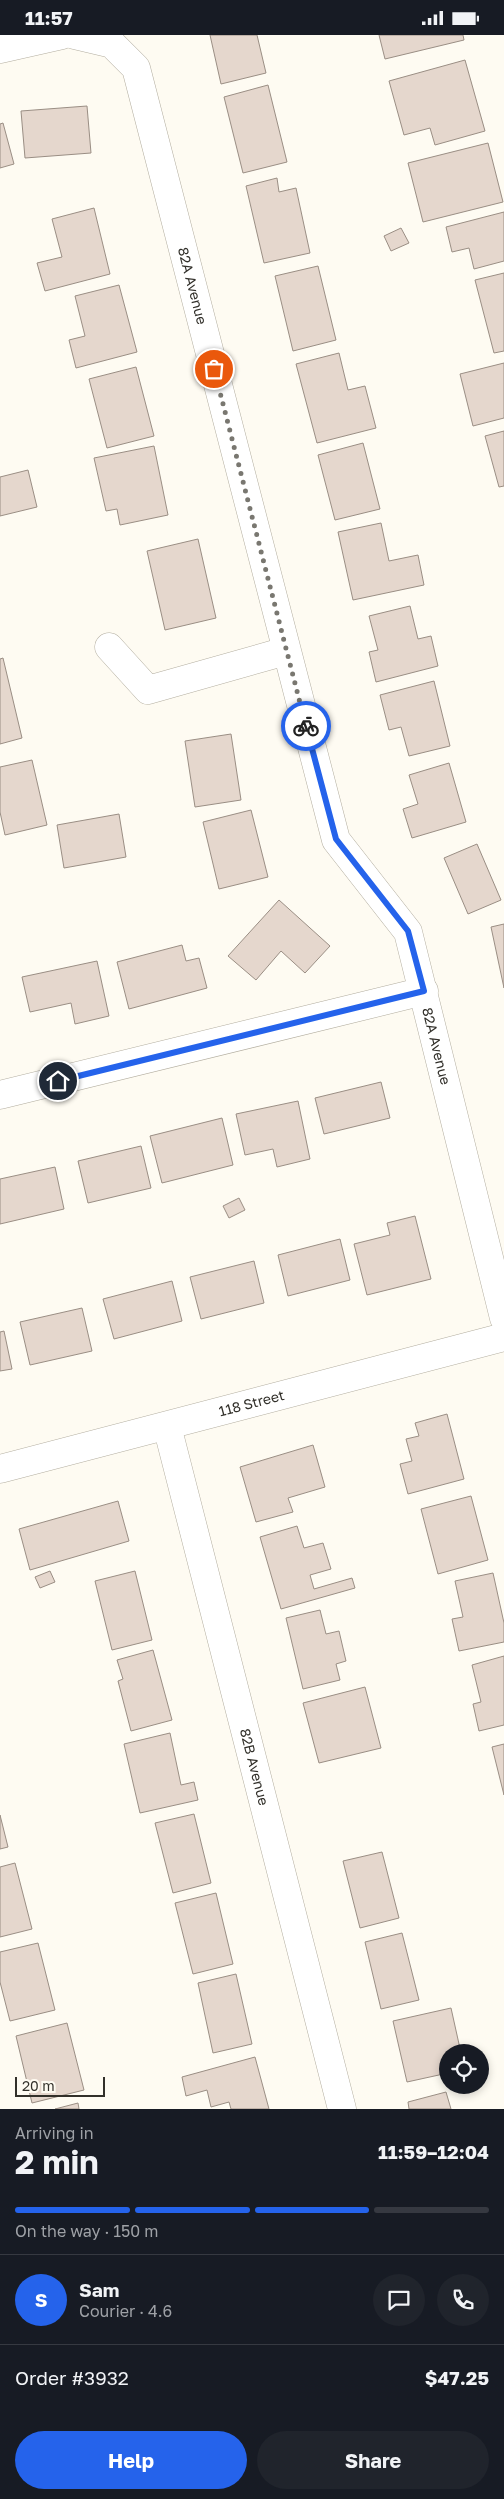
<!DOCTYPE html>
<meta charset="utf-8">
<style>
body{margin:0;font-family:"Golos Text",sans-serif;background:#20242c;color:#f1f3f6;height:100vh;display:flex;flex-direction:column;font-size:19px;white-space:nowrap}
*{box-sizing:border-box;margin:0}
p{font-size:16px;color:#9ea1a6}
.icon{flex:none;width:28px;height:28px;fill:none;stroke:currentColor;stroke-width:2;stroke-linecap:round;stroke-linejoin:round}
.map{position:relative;height:2074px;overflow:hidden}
.drawer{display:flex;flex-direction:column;background:#171b24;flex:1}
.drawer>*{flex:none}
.fabs{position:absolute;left:439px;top:2009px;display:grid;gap:10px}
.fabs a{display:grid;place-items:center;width:50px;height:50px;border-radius:50%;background:#171b24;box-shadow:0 2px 8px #0003;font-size:25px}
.scale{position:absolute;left:15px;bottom:12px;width:90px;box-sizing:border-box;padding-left:5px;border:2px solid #32302a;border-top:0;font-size:14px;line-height:18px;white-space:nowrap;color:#32302a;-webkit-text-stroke:4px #fefbf2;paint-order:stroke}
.pin{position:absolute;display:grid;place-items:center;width:42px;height:42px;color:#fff;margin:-21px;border:2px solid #fff;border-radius:50%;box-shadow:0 1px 5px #0007}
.courier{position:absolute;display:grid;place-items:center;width:50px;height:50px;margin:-25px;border:4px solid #2563eb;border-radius:50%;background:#fff;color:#222;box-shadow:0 1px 6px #0007}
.headline em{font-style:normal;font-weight:700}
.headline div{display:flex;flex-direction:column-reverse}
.headline{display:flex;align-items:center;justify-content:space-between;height:85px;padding:0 15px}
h1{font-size:32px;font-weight:700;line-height:38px}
.bar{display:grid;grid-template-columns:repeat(4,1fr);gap:8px 5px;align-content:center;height:60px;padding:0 15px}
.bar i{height:6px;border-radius:4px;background:#363941}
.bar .active{background:#2563eb}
.bar p{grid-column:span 4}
.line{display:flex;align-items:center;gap:12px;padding:0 15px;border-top:1px solid #363941}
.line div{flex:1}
.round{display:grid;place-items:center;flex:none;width:52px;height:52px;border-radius:26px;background:#20242c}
.button{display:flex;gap:10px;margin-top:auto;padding:10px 15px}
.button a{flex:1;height:58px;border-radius:30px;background:#2563eb;color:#fff;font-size:20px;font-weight:700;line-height:58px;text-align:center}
.button a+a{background:#20242c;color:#f1f3f6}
.status{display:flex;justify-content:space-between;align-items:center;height:35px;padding:0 25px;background:#171b24;direction:ltr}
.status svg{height:14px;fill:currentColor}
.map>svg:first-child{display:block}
.building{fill:#e5d7cd;stroke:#9a8e84}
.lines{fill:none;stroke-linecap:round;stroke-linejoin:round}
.minor-casing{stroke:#b3aea0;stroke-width:29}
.minor{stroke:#fff;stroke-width:28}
.done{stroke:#797770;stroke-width:5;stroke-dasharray:0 9}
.route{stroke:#2563eb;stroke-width:6}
.labels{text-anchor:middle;stroke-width:4;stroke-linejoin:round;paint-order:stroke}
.street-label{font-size:14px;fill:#32302a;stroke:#fefbf2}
</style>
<div class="status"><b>11:57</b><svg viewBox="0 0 49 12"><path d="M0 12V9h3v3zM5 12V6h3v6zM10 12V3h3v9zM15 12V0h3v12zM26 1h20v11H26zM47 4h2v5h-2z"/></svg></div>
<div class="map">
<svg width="504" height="2074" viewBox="0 0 504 2074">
<rect width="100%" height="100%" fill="#fefbf2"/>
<path class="building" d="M210 0H257L266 38 221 49Z
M379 0H463L464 5 385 24Z
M465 25 485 96 435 110 430 93 404 100 389 46Z
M268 50 287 127 243 138 224 62Z
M87 71 91 118 25 123 21 76Z
M3 88 14 129 0 133V89Z
M488 108 503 167 423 187 408 128Z
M277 143 279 157 296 153 310 218 264 228 246 151Z
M94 173 110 239 45 256 37 228 62 222 52 184Z
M504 177V226L474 234 469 213 452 217 446 192Z
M401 193 409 208 391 216 384 201Z
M318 231 336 305 293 316 275 241Z
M504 238V316L494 318 475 245Z
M119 250 137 317 76 333 69 305 85 301 75 261Z
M339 318 348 355 365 351 376 393 317 408 296 329Z
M504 328V383L473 391 460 339Z
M136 332 154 401 107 413 89 344Z
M504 396V451L499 452 485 401Z
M363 408 380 474 335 485 318 420Z
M154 411 168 480 120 490 117 474 106 476 94 423Z
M28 435 37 472 0 481V442Z
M381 488 389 526 418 520 424 550 353 565 338 497Z
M198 504 216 583 165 595 147 516Z
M410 571 418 604 431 601 438 631 376 647 369 617 378 615 369 581Z
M3 623 22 703 0 709V624Z
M434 646 450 711 409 721 401 692 389 695 380 660Z
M231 699 241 765 195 772 185 706Z
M32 725 47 790 5 800 0 777V732Z
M449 728 466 787 412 803 403 774 418 769 409 740Z
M251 775 268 842 219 854 203 787Z
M119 779 126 822 64 833 57 790Z
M477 809 501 865 468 879 444 823Z
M279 865 330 911 305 938 281 916 256 945 228 921Z
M504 889V953L491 892Z
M182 910 186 926 199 923 207 953 129 974 117 927Z
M97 926 109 981 75 989 71 968 30 977 22 942Z
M381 1047 390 1083 324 1099 315 1063Z
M298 1066 310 1124 277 1132 273 1114 245 1120 236 1079Z
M222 1083 233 1130 162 1148 150 1101Z
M141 1111 151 1153 88 1168 78 1126Z
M55 1132 64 1174 0 1189V1144Z
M239 1163 245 1175 229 1183 223 1171Z
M415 1181 431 1244 367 1260 354 1209 390 1200 387 1188Z
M340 1204 350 1245 288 1261 278 1220Z
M254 1226 264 1268 201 1284 190 1242Z
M172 1246 182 1286 114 1304 103 1264Z
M82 1273 92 1316 30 1330 20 1287Z
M4 1296 12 1334 0 1336V1297Z
M447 1379 464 1444 408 1459 400 1429 412 1426 406 1404 419 1401 415 1388Z
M313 1410 325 1452 288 1463 293 1477 256 1487 240 1432Z
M471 1461 488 1525 438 1539 421 1474Z
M118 1466 129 1506 30 1535 19 1494Z
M297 1491 304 1513 323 1508 331 1534 310 1540 314 1554 352 1543 355 1553 281 1574 260 1502Z
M50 1536 55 1547 40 1553 35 1542Z
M135 1536 152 1605 112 1615 95 1546Z
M493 1538 504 1588V1607L459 1616 452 1584 463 1582 455 1546Z
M320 1575 326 1599 339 1596 346 1626 336 1629 340 1645 303 1654 286 1583Z
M153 1615 172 1685 131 1696 118 1646 123 1644 117 1625Z
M504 1621V1690L479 1696 473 1669 481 1667 472 1630Z
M365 1652 381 1713 319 1728 303 1668Z
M170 1698 181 1750 194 1747 198 1765 140 1778 124 1709Z
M504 1709V1760L492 1712Z
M194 1779 211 1848 173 1858 155 1788Z
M0 1780 8 1812 0 1814Z
M382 1817 399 1883 360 1893 343 1826Z
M15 1828 32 1894 0 1902V1832Z
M216 1858 233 1929 193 1939 175 1868Z
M402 1898 419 1965 381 1974 365 1907Z
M38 1908 55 1975 10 1986 0 1947V1917Z
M236 1939 252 2009 213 2018 198 1948Z
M451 1973 461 2018H448V2038L407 2047 393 1986Z
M67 1988 84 2055 32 2068 16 2001Z
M255 2022 269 2074H231L229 2067 211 2072 207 2055 186 2061 182 2042Z
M446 2057 451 2074H409L408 2067Z
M78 2068 79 2074H55Z"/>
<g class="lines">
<defs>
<g id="minor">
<path id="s1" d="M74 0 112 9 136 33 336 805 408 897 504 1283"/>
<path d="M0 14 62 0"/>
<path d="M109 612 148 655 286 616"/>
<path d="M0 1060 424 956"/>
<path id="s2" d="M167 1391 342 2074"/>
<path id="s3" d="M0 1434 504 1302"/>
</g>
</defs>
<use href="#minor" class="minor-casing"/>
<use href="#minor" class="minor"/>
</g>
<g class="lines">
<path class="done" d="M214 334 306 691"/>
<path class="route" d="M58 1046 424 956 408 896 336 804 306 691"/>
</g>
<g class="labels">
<g class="street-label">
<text dy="5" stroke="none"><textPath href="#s1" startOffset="298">82A Avenue</textPath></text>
<text dy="5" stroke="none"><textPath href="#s1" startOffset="1105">82A Avenue</textPath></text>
<text dy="5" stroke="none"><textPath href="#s3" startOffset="260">118 Street</textPath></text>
<text dy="5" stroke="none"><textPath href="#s2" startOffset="352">82B Avenue</textPath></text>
</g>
</g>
</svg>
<div class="fabs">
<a><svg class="icon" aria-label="locate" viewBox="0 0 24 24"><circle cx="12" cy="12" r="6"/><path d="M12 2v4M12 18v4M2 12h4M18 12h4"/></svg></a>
</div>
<div class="scale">20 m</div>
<div class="pin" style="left:214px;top:334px;background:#ea580c"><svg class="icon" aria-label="bag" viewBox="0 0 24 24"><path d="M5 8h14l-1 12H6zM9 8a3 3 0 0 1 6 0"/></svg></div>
<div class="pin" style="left:58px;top:1046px;background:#1f2937"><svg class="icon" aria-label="home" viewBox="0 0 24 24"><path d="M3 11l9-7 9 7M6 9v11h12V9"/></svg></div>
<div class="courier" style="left:306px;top:691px"><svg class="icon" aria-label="bike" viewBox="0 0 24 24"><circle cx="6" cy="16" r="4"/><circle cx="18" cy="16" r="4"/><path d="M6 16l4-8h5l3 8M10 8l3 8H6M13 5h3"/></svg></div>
</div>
<section class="drawer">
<div class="headline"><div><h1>2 min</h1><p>Arriving in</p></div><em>11:59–12:04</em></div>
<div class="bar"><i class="active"></i><i class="active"></i><i class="active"></i><i></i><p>On the way · 150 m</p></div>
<div class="line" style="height:90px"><b class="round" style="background:#2563eb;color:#fff">S</b><div><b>Sam</b><p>Courier · 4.6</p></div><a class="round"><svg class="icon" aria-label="chat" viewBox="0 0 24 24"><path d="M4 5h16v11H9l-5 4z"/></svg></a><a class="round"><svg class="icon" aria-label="phone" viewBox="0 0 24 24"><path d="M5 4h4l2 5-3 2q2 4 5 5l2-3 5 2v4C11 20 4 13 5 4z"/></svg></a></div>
<div class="line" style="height:65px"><div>Order #3932</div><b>$47.25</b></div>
<div class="button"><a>Help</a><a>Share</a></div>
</section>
